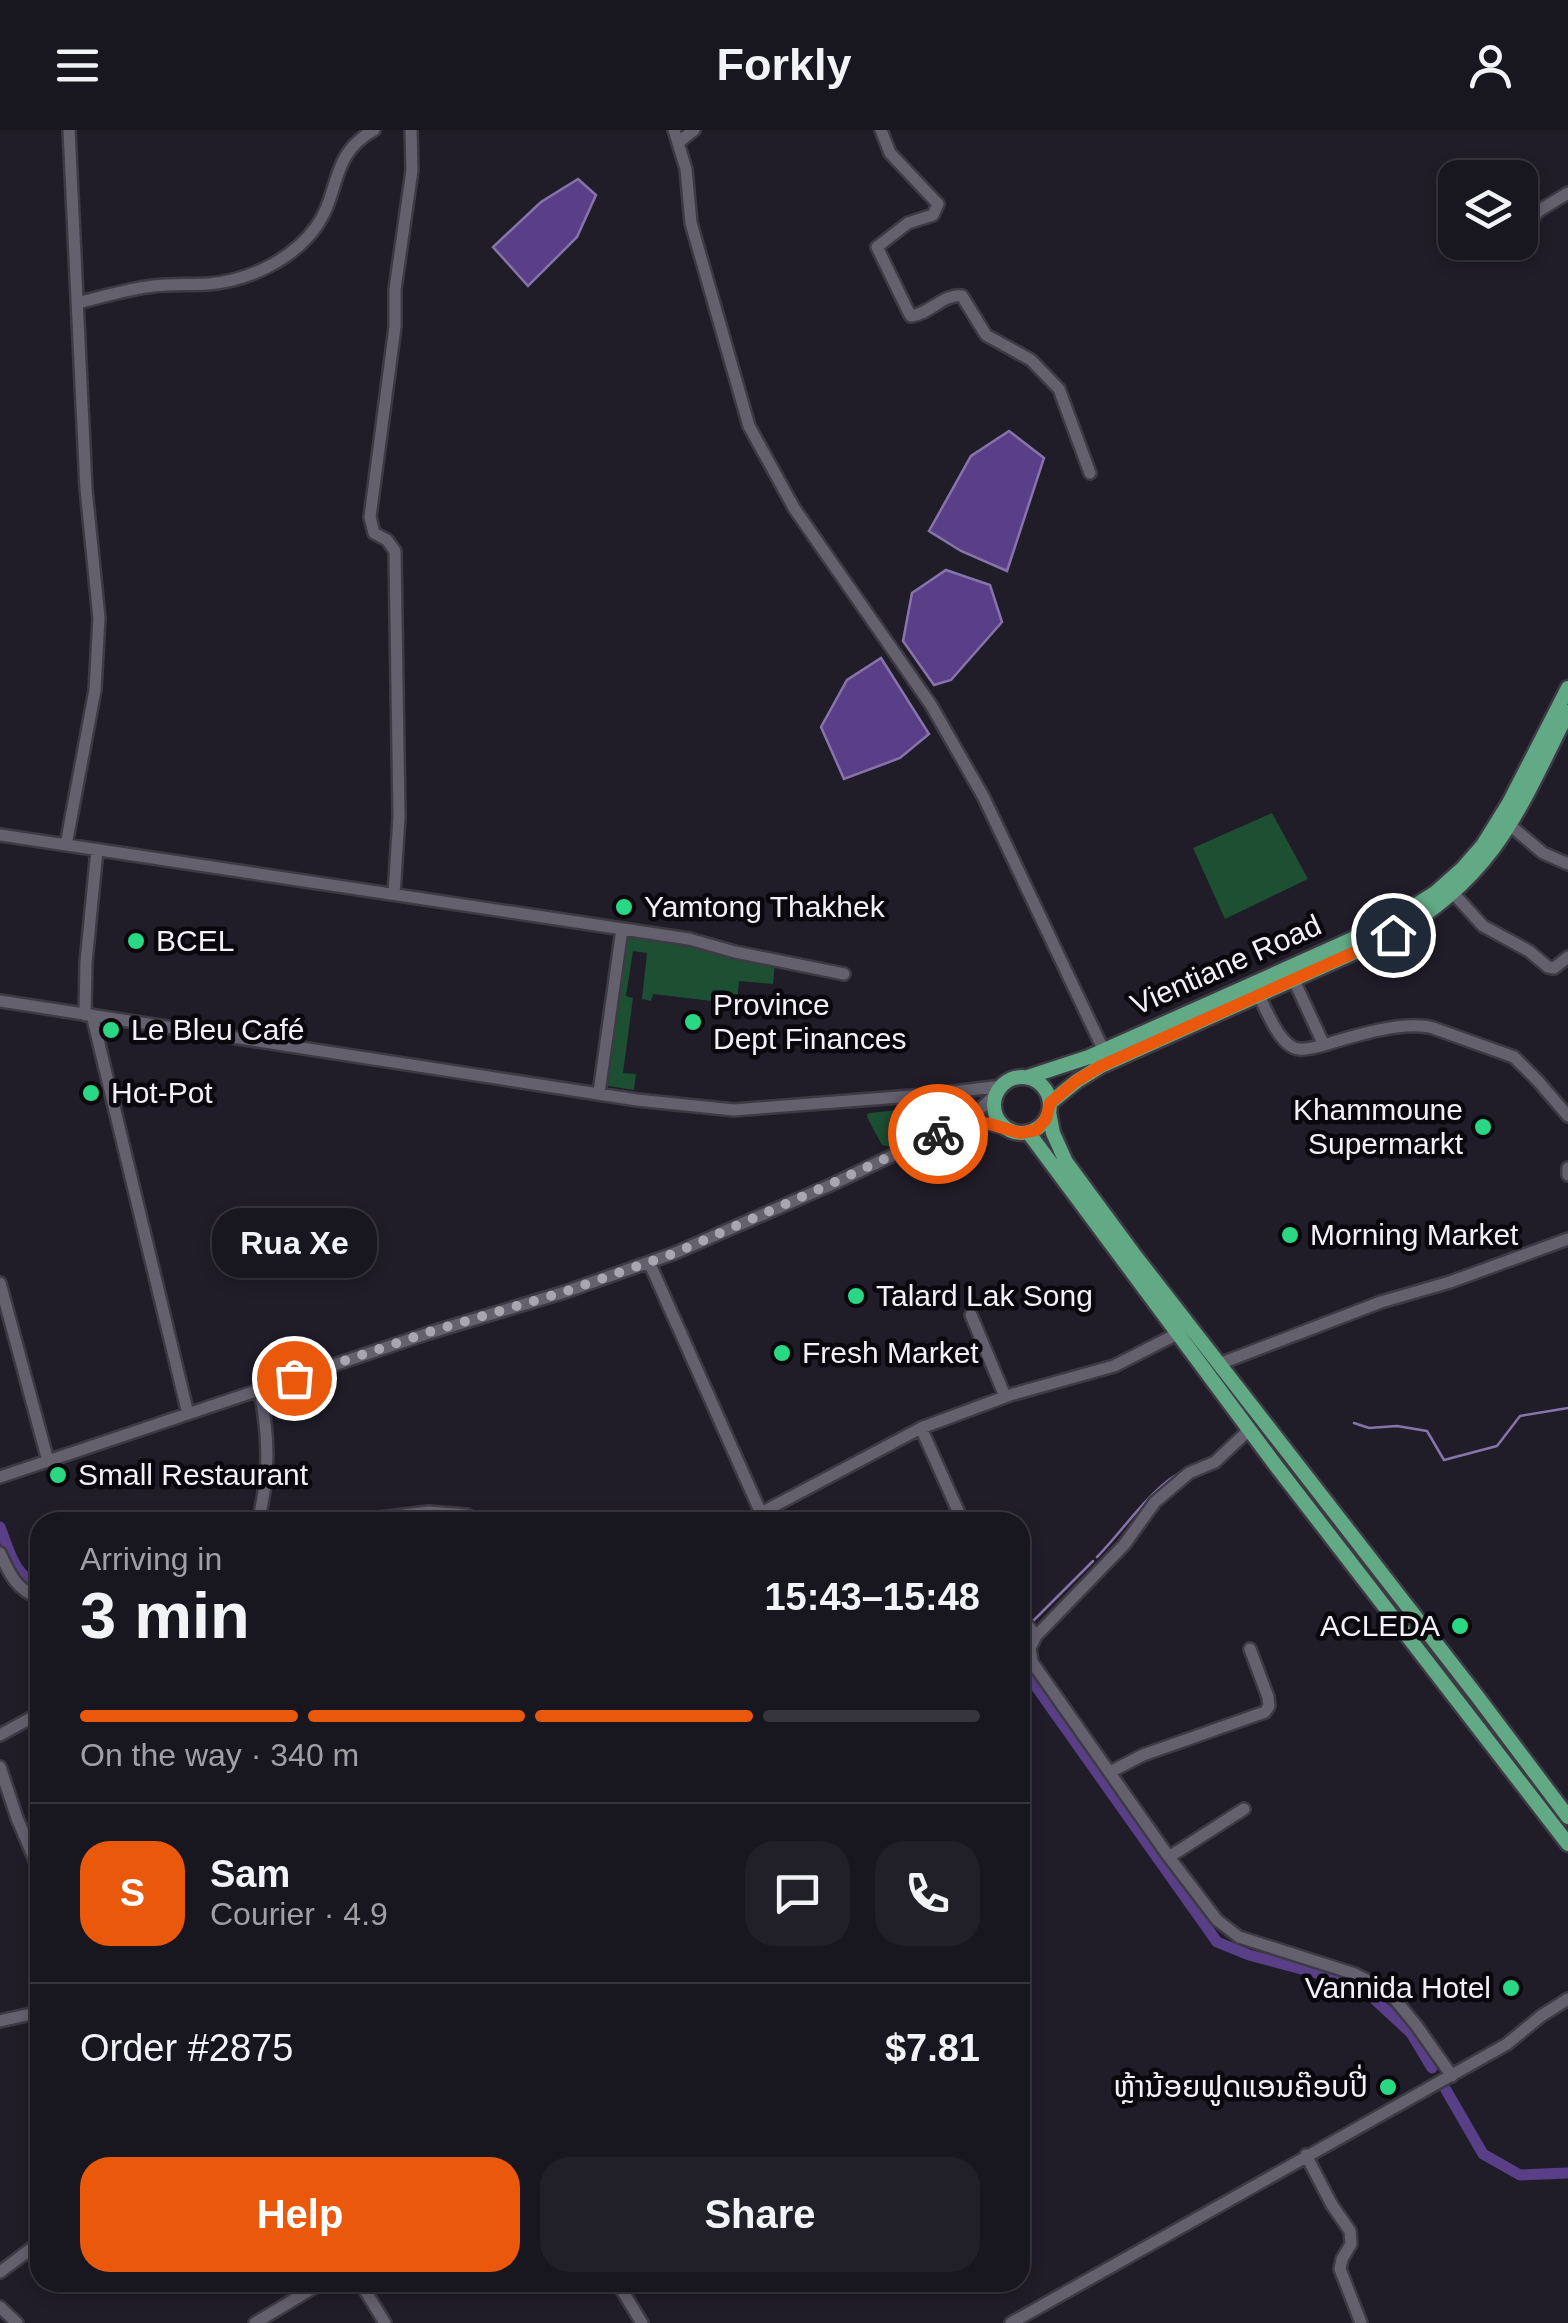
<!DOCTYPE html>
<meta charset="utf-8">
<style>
body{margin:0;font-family:Arial,"Noto Sans Lao",sans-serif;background:#211f28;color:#f1f3f6;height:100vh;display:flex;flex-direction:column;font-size:38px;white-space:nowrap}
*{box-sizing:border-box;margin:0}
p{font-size:32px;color:#9f9fa4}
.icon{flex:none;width:55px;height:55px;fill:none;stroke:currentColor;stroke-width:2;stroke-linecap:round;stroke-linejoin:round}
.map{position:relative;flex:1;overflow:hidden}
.panel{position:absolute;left:30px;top:1382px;width:1000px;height:780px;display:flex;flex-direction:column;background:#18161f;border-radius:30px;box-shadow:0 5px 15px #0003,0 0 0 2px #36353d}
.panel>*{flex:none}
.tools{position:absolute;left:1438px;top:30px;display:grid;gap:20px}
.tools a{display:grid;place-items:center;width:100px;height:100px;border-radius:20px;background:#18161f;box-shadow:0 5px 15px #0003,0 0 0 2px #36353d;font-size:50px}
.pin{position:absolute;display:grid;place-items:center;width:85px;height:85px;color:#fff;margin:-42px;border:5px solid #fff;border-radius:50%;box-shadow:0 2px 10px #0007}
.courier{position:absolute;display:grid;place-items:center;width:100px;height:100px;margin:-50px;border:8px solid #ea580c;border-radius:50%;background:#fff;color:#222;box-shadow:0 2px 12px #0007}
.bubble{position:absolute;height:70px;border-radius:30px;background:#18161f;box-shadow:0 5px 15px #0003,0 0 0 2px #36353d;font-size:32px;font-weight:700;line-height:70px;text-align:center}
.headline em{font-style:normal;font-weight:700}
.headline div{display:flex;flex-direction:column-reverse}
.headline{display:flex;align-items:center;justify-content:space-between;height:170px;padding:0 50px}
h1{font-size:65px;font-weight:700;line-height:75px}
.bar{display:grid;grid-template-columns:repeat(4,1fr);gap:15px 10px;align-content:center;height:120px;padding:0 50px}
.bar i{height:12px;border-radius:8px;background:#36353d}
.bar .active{background:#ea580c}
.bar p{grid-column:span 4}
.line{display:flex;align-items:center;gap:25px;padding:0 50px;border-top:2px solid #36353d}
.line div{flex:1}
.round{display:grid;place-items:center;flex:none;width:105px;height:105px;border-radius:30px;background:#211f28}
.primary-button{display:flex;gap:20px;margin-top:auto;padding:20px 50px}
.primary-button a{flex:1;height:115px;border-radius:30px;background:#ea580c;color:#fff;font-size:40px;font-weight:700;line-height:115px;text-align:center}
.primary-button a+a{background:#211f28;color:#f1f3f6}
header{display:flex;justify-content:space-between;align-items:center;height:130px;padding:0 50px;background:#18161f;font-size:45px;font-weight:700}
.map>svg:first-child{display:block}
.green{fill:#1d4f33}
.water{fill:#583f88;stroke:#8674aa;stroke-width:2.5}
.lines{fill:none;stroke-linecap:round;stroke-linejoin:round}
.stream{stroke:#8674aa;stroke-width:2.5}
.canal{stroke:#583f88;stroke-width:11}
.minor-casing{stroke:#3d3a44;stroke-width:16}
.major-casing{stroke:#3d3a44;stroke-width:19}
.minor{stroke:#64606e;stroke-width:11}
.major{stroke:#62a985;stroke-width:14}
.done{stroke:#a8a6b0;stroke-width:10;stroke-dasharray:0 18}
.route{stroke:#ea580c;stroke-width:12}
.poi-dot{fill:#2ad884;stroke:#0a080d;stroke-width:4}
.labels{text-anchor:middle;stroke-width:9;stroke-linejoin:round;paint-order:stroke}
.poi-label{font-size:30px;fill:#f2f0f8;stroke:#0a080d;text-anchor:start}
.street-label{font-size:30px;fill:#f2f0f8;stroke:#0a080d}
</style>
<header><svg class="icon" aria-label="menu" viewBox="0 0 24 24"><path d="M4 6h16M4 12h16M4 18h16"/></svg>Forkly<svg class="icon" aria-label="person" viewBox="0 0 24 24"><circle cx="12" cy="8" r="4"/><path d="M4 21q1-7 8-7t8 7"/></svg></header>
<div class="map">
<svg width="1568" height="2193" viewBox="0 0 1568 2193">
<rect width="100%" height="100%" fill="#201d29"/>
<path class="green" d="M1272 683 1308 749 1225 789 1193 718Z
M629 806 688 813 775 833 773 854 739 851 737 874 653 864 651 871 642 869 647 823 633 821 626 866 633 868 623 943 636 944 634 960 608 956 626 809Z
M954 974 957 976 956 980 891 1017 882 1015 868 989 867 984 870 983Z"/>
<path class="water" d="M578 49 596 65 577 107 528 156 493 117 541 72Z
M1009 301 1044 328 1007 441 961 421 929 401 971 326Z
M946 440 990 455 1002 492 951 550 934 555 903 511 912 463Z
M881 528 929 604 900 628 844 649 821 597 847 550Z"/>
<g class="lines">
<path class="stream" d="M1354 1293 1369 1298 1397 1296 1427 1301 1444 1330 1497 1316 1520 1286 1568 1278
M1097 1427C1124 1400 1152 1355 1187 1339
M1031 1493 1093 1431"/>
<path class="canal" d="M0 1397C9 1419 14 1448 40 1454
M1020 1534 1217 1812 1249 1825 1358 1854 1411 1903 1432 1938
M1446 1960 1483 2024 1520 2045 1568 2043"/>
<defs>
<path id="minor" d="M674 0 686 39 691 93 749 296 794 378 931 575 983 666 1104 921
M881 0 890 23 938 74 933 85 908 93 877 117 909 183 911 186C930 184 944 163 962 166L986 205 1031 230 1059 259 1090 343
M679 12 694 0
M1520 99 1540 80 1568 63
M77 173C102 167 128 159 153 156 172 154 190 155 208 154 248 151 292 130 316 97 341 62 329 25 374 0
M1511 696 1543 723 1568 734
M0 705 689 809 735 822 844 844
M66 715 95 560 99 488 86 359 69 0
M394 764 399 687 395 421 387 410 374 403 370 387 395 197V159L412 40 411 0
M1454 764 1483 796 1529 821 1548 837 1554 838 1568 827
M1290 842 1324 915C1353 906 1404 890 1433 898L1514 927 1538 951 1568 986
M1259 866C1267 881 1280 917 1299 919 1306 920 1316 917 1324 915
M0 871 637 970 734 980 937 964 1001 956
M85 885 86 832 97 720
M92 885 188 1284
M599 963 622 799
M962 994H990L1005 998
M1568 1038V1045
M649 1132 765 1392
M0 1153 48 1331
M971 1185 1005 1266
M1219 1234 1381 1172 1450 1152 1568 1109
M921 1298 963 1392
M1250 1299 1215 1332 1189 1343 1155 1372 1124 1415 1036 1506 1030 1518 1032 1532 1169 1727 1217 1790 1239 1807 1355 1844 1389 1862 1416 1895 1452 1946
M0 1347 429 1203 565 1162 675 1123 835 1053 958 994 980 979 996 964
M761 1383 921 1298 1010 1265 1114 1236 1177 1204
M258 1392C270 1344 269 1308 260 1260
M347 1392 429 1382 466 1385 480 1392
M0 1423C9 1443 17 1461 40 1468
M1020 1486 1036 1506
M0 1605 40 1583
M0 1637 17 1688 40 1742
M1110 1642 1143 1625 1265 1582 1269 1576 1268 1567 1250 1519
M1169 1727 1244 1679
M0 1891 40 1882
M1306 2025 1332 2075 1350 2101 1351 2114 1342 2129 1340 2139 1361 2193
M0 2142 40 2112
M360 2152 385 2193
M617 2152 642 2193
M0 2177 17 2193
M255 2193 323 2152
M1011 2193 1507 1914 1541 1886 1568 1869"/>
<path id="major" d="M994 975a28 28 0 1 1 56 0a28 28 0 1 1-56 0Z
M1028 947 1089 927 1386 794 1435 763 1462 739 1483 715 1509 673 1568 558
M1050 973 1077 951 1101 936 1393 805C1495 746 1518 682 1568 582
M1049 982 1053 1003 1066 1032 1133 1123 1477 1566 1568 1687
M1028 1002 1277 1337 1568 1714"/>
</defs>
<use href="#minor" class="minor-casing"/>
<use href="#major" class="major-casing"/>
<use href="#minor" class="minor"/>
<use href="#major" class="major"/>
</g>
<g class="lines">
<path class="done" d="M294 1248 429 1202 564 1162 675 1123 835 1052 938 1004"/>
<path class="route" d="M938 1004 958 994 978 993 990 994 1020 1003 1036 1000 1046 989 1050 973 1076 951 1101 936 1393 805"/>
</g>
<g class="poi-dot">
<circle cx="624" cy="777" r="10"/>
<circle cx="136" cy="811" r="10"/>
<circle cx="693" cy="892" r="10"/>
<circle cx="111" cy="900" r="10"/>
<circle cx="91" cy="963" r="10"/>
<circle cx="1483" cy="997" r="10"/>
<circle cx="1290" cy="1105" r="10"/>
<circle cx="856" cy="1166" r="10"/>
<circle cx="782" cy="1223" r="10"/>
<circle cx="58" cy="1345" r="10"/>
<circle cx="1460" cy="1496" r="10"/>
<circle cx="1511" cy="1858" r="10"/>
<circle cx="1388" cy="1957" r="10"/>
</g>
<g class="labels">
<g class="poi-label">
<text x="644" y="787">Yamtong Thakhek</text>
<text x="156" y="821">BCEL</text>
<text x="713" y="885">Province<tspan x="713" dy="34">Dept Finances</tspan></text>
<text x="131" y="910">Le Bleu Café</text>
<text x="111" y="973">Hot-Pot</text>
<text x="1463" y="990" text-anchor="end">Khammoune<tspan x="1463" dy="34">Supermarkt</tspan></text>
<text x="1310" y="1115">Morning Market</text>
<text x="876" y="1176">Talard Lak Song</text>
<text x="802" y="1233">Fresh Market</text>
<text x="78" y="1355">Small Restaurant</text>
<text x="1440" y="1506" text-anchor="end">ACLEDA</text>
<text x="1491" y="1868" text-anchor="end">Vannida Hotel</text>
<text x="1368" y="1967" text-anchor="end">ຫຼ້ານ້ອຍຟູດແອນຄ໊ອບປີ່</text>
</g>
<g class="street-label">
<text transform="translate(1226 835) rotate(-24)" y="10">Vientiane Road</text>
</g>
</g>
</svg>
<div class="tools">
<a><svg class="icon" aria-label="layers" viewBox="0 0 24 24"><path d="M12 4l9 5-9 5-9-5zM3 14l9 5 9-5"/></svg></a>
</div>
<div class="pin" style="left:294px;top:1248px;background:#ea580c"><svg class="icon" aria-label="bag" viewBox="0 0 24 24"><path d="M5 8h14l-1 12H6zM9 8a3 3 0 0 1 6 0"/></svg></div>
<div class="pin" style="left:1393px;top:805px;background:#1f2937"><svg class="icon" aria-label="home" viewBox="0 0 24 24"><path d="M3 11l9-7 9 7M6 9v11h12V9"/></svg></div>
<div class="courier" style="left:938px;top:1004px"><svg class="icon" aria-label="bike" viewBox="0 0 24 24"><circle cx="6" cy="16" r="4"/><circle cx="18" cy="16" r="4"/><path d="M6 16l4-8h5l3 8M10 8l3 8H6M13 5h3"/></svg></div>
<div class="bubble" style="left:212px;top:1078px;width:165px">Rua Xe</div>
<section class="panel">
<div class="headline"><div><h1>3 min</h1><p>Arriving in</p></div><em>15:43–15:48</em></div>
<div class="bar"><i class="active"></i><i class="active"></i><i class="active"></i><i></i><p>On the way · 340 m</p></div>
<div class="line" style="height:180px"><b class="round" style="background:#ea580c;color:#fff">S</b><div><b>Sam</b><p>Courier · 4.9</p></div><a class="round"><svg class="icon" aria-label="chat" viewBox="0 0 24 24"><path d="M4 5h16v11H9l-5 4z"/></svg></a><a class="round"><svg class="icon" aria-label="phone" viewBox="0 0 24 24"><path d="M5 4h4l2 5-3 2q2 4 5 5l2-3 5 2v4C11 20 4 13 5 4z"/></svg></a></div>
<div class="line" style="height:130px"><div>Order #2875</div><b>$7.81</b></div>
<div class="primary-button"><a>Help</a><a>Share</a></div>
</section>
</div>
